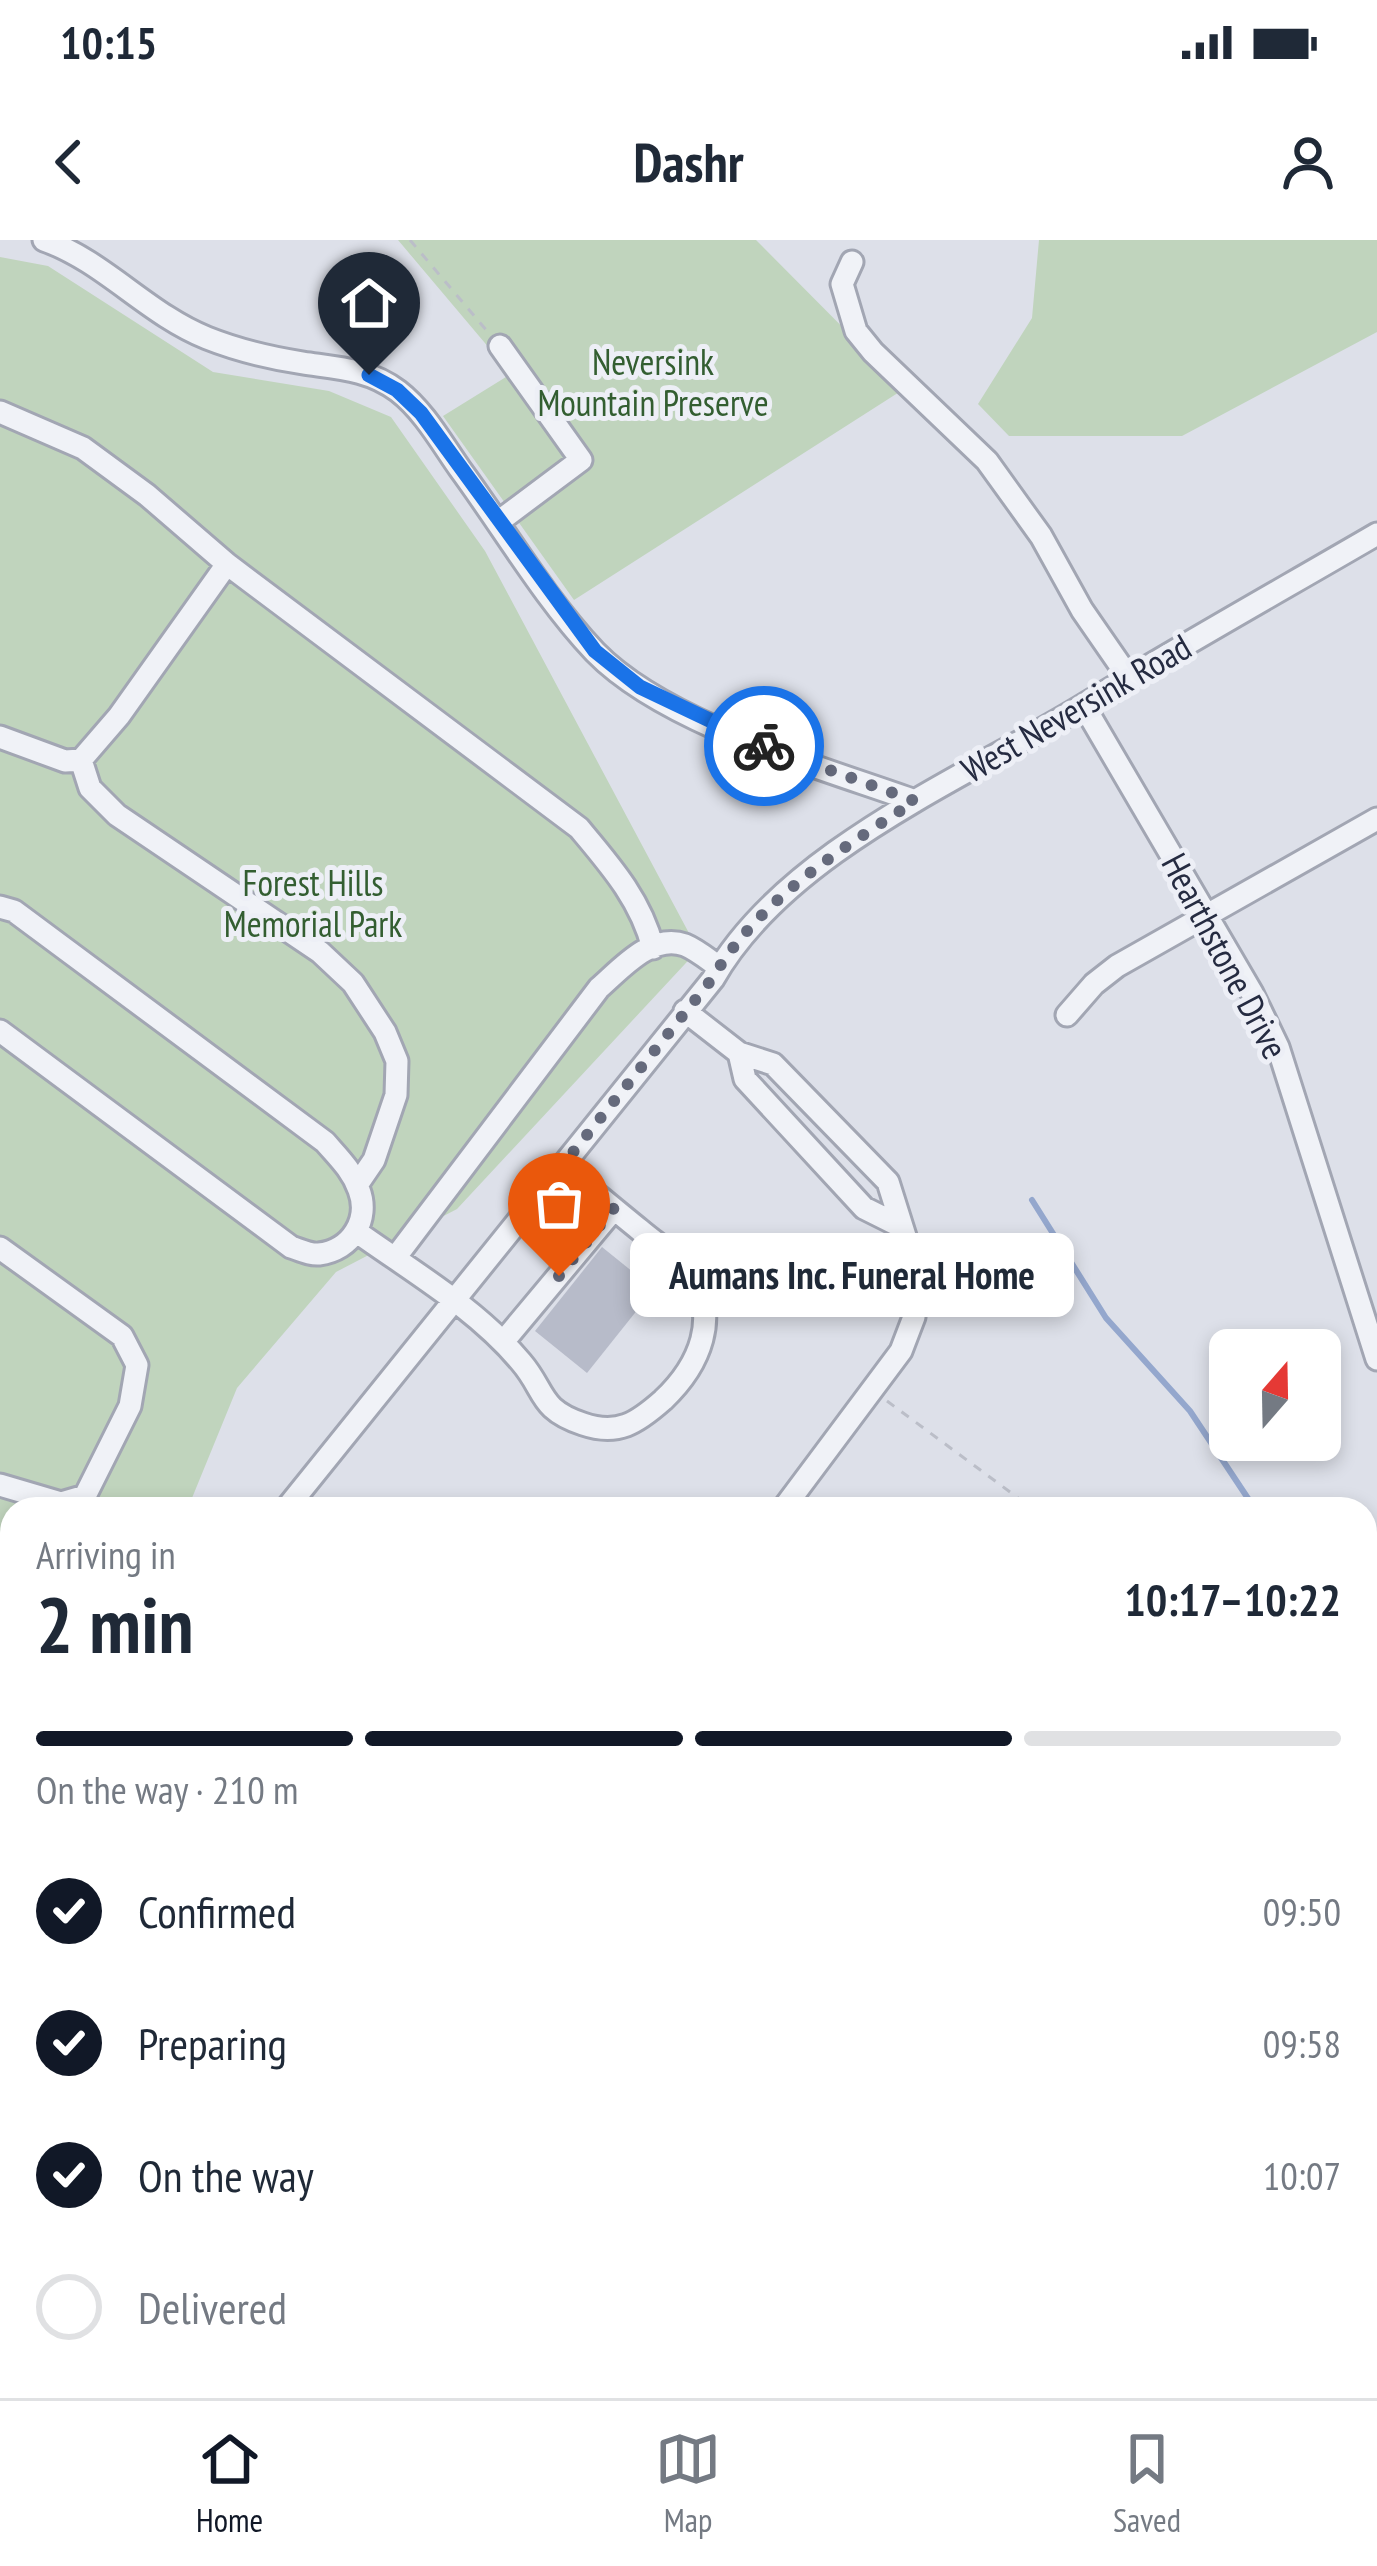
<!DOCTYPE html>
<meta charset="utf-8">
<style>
body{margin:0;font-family:"PT Sans Narrow",sans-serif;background:#f2f2f3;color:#1f2937;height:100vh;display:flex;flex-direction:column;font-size:45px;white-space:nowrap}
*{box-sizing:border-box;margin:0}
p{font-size:39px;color:#747a83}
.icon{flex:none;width:66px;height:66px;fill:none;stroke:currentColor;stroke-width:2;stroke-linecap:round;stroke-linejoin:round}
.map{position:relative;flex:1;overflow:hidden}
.details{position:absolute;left:0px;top:1257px;width:1377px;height:903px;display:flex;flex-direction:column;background:#fff;border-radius:36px 36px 0 0;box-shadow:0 6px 18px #0003}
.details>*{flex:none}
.needle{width:78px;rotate:20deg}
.buttons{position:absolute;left:1209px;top:1089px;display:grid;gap:24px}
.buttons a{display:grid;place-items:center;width:132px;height:132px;border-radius:18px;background:#fff;box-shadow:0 6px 18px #0003;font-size:60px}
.pin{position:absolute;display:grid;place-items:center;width:102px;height:102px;color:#fff;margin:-123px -51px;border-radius:50% 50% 50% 0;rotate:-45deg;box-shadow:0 0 12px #0007}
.pin .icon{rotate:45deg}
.courier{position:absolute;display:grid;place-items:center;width:120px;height:120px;margin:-60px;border:9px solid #1a73e8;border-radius:50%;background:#fff;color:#222;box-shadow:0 3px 15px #0007}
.bubble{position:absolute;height:84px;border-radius:18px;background:#fff;box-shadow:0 6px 18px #0003;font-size:39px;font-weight:800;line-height:84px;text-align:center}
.summary em{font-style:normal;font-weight:800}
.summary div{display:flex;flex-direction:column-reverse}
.summary{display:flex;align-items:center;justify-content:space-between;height:204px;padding:0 36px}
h1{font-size:78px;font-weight:800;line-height:90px}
.bar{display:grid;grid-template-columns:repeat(4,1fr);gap:18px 12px;align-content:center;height:144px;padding:0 36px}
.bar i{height:15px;border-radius:9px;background:#e0e1e3}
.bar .on{background:#111827}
.bar p{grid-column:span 4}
ol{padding:0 36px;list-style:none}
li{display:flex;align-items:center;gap:36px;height:132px}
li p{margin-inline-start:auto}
li .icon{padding:12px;border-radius:50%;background:#111827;color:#fff;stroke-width:4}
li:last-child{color:#747a83}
li i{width:66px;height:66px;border:6px solid #e0e1e3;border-radius:50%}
.status{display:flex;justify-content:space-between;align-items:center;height:84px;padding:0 60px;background:#fff;direction:ltr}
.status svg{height:33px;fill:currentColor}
header{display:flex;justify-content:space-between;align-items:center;height:156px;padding:0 36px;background:#fff;font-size:54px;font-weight:800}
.dock{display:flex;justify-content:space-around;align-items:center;height:168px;border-top:3px solid #e0e1e3;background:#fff;font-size:33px;color:#747a83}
.dock a{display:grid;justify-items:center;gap:6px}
.dock .on{color:#111827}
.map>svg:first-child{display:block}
.green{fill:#c0d4bd}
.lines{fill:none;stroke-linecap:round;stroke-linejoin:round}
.stream{stroke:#94a7cd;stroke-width:6}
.building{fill:#b7bbc9}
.minor-casing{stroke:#a2a6b3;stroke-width:27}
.path{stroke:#bbbec8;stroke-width:3;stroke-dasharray:9 9;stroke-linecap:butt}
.minor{stroke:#f0f2f7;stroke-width:21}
.done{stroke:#656a7c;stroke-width:12;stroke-dasharray:0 21.6}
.route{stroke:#1a73e8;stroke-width:15}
.labels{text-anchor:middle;stroke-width:10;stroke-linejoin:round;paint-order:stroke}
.park-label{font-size:36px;fill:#335e31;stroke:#edeff6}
.street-label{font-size:36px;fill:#252b41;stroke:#edeff6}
</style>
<div class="status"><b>10:15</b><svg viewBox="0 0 49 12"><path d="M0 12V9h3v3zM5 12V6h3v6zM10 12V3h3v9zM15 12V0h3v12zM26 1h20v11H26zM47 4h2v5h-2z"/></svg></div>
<header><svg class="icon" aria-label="back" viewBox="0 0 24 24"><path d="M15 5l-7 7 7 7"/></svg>Dashr<svg class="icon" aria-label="person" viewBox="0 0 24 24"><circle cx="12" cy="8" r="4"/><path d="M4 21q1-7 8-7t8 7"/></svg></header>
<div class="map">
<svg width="1377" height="2158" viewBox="0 0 1377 2158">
<rect width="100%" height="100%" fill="#dde0e9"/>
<path class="green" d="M398 0H756L904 149 574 360 443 176 511 134Z
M1039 0H1377V92L1182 196H1009L978 164 1032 78Z
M0 17 48 26 213 132 329 151 391 177 485 311 698 710 457 969 336 1032 237 1148 192 1258 206 1269H12V1572L0 1584Z"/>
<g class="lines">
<path class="stream" d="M1032 960 1106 1078 1190 1171 1255 1269
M1365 1946 1377 1961
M1365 2079 1370 2073 1377 1974
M1328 2158 1331 2148"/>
</g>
<path class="building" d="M602 1007 654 1049 587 1133 535 1091Z"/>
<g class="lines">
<defs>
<path id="minor" d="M44 0C104 21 147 74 207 98 237 110 271 118 303 123 337 128 369 129 398 151 424 171 441 202 460 229 504 289 544 358 595 412 665 484 820 527 915 561
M852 22 842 44 856 91 873 112 987 221 1041 296 1082 370 1129 438
M0 172 83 208 147 255 227 324 579 588C610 625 641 660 653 708
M498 282 581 220 500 106
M1084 466 1252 753 1278 807 1377 1119
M0 497 65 521 81 520 119 476 227 324
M81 520 90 548 117 575 320 712 353 743 385 792 397 821 396 855 374 920 357 945
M0 667 14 671 325 902C338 917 352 930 359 950 370 979 352 1010 319 1014 310 1015 300 1010 291 1007L0 791
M685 771 739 813
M1067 775 1094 744 1117 726 1377 579
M357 992C413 1032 477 1069 521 1122 546 1151 538 1169 583 1184 618 1196 637 1183 663 1160 699 1126 722 1076 688 1031 676 1016 655 1003 640 990 614 969 588 947 562 926
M0 1008 122 1096 137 1125 130 1166 85 1256 61 1263 0 1245
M395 1018 599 748C621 729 651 693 685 705 697 710 709 720 719 727
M503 1102 614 969
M286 1269 713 739C785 612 963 539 1084 465 1181 406 1279 351 1377 294
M783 1269 901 1111 914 1077 917 1047 910 1012 888 942 773 824 739 813 745 839 864 968 900 986
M1365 1559 1377 1563
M0 1613 12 1601
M1365 1670 1377 1666
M571 2148 609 2158
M1094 2148 1107 2158
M1258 2148 1267 2158
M423 2155 484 2148"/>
</defs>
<use href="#minor" class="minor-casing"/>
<path class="path" d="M410 0 487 91
M887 1161 1033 1269
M0 1549 12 1547
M224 2158 233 2148"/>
<use href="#minor" class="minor"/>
</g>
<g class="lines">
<path class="done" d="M559 1036 614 968 562 926 712 739C759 659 839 611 915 561L764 506"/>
<path class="route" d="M369 135 397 150 421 173 595 411 640 447 764 506"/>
</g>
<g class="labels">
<g class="park-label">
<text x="653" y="135">Neversink<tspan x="653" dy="41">Mountain Preserve</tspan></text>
<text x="313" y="656">Forest Hills<tspan x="313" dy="41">Memorial Park</tspan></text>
</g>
<g class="street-label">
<text transform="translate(1076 468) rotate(-30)" y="13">West Neversink Road</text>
<text transform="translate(1225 716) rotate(62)" y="13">Hearthstone Drive</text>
</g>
</g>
</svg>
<div class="buttons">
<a><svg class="needle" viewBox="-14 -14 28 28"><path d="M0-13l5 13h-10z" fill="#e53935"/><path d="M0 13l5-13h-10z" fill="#747a83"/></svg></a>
</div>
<div class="pin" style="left:559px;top:1036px;background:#ea580c"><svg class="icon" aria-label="bag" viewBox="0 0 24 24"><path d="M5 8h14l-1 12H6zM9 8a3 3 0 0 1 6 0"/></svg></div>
<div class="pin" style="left:369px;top:135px;background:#1f2937"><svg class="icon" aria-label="home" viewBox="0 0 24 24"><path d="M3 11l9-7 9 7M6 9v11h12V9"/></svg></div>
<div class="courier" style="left:764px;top:506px"><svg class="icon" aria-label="bike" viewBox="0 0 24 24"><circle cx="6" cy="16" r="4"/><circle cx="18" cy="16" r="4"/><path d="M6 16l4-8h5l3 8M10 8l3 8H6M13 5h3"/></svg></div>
<div class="bubble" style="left:630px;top:993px;width:444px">Aumans Inc. Funeral Home</div>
<section class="details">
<div class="summary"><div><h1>2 min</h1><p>Arriving in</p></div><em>10:17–10:22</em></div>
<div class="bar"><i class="on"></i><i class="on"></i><i class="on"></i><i></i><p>On the way · 210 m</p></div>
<ol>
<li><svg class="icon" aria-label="check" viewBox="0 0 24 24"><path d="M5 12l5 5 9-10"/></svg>Confirmed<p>09:50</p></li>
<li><svg class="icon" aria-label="check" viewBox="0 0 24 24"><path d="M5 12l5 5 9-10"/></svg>Preparing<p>09:58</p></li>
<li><svg class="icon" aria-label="check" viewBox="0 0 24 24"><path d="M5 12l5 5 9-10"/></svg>On the way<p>10:07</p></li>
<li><i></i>Delivered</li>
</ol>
</section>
</div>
<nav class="dock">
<a class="on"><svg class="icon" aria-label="home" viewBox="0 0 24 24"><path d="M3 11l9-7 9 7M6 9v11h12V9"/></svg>Home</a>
<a><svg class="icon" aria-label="map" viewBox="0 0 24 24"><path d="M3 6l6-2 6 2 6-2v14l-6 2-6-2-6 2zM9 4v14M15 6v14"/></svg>Map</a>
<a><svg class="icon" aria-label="saved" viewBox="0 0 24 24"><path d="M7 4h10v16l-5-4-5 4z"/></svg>Saved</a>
</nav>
